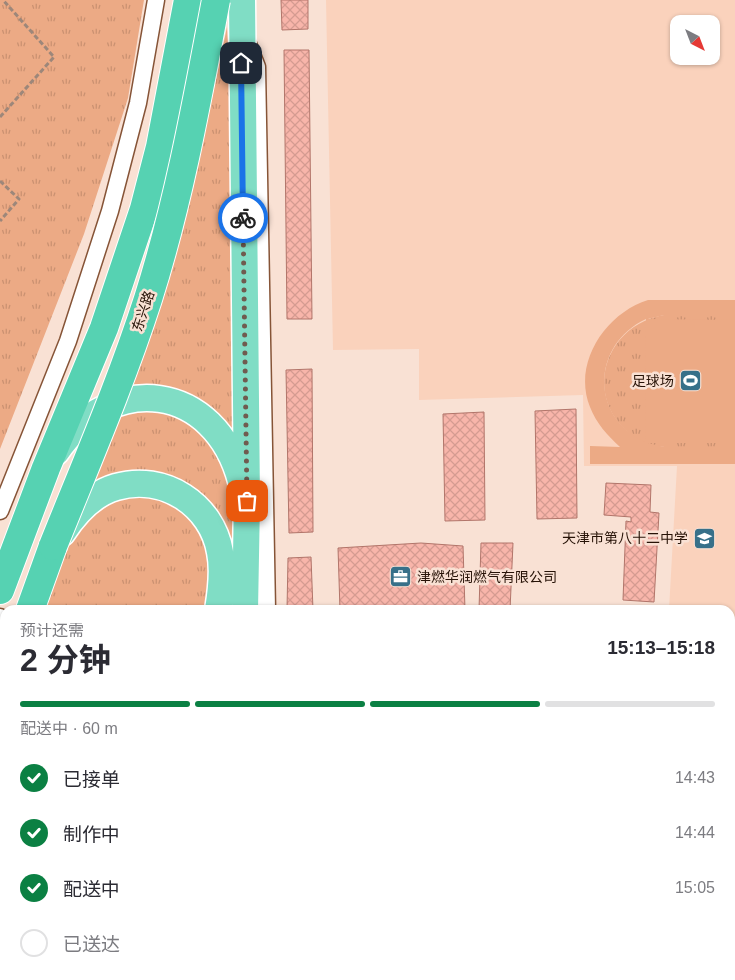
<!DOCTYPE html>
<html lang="zh">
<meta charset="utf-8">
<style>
body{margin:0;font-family:Helvetica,"Noto Sans SC",sans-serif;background:#f7f7f7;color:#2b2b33;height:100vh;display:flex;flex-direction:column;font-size:19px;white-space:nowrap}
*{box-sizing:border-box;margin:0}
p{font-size:16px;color:#7c7c81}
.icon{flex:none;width:28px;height:28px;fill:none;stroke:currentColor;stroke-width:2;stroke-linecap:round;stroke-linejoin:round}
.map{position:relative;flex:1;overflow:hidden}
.sheet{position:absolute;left:0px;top:605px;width:735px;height:375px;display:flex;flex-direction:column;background:#fff;border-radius:15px 15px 0 0;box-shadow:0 1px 4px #0004}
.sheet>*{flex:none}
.needle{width:32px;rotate:138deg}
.fabs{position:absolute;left:670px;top:15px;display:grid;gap:10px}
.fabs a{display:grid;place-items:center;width:50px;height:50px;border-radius:10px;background:#fff;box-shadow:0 1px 4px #0004;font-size:25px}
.pin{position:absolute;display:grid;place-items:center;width:42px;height:42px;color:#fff;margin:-21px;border-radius:10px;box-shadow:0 2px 8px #0006}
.courier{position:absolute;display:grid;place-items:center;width:50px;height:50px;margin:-25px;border:4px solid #1a73e8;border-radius:50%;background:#fff;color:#222;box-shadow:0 1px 6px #0007}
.summary em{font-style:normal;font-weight:700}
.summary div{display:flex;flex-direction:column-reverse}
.summary{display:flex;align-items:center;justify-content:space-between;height:85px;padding:0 20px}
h1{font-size:32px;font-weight:700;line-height:38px}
.bar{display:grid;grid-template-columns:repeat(4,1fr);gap:8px 5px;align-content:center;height:60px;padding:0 20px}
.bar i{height:6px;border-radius:4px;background:#e1e1e2}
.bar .current{background:#0b8043}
.bar p{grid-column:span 4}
ol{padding:0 20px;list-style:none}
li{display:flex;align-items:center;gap:15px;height:55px}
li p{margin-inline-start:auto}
li .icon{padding:5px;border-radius:50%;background:#0b8043;color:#fff;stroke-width:4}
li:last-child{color:#7c7c81}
li i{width:28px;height:28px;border:2px solid #e1e1e2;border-radius:50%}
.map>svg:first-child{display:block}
.built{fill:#fad2bc;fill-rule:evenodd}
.grass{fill:url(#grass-tufts)}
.pitch{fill:#ecaa85;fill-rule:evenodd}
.building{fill:url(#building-cross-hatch);stroke:#b2756a}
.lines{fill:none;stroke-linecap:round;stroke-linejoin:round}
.minor-casing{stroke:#865437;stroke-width:19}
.primary-casing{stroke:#fff;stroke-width:29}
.trunk-casing{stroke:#fff;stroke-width:30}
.path{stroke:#9d877a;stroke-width:3;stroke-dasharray:5 2.5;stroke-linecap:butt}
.minor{stroke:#fff;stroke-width:16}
.primary{stroke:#80ddc5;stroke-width:26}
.trunk{stroke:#56d2b2;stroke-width:28}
.trunk-bridge-casing{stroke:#fff;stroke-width:30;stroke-linecap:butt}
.trunk-bridge{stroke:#56d2b2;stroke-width:28}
.done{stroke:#705b4f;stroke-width:5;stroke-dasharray:0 9}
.route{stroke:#1a73e8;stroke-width:6}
.labels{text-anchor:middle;stroke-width:5;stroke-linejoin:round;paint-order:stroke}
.street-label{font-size:14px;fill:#271307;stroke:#f9e1d4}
.poi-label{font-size:14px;fill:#271307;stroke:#f9e1d4;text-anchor:end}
</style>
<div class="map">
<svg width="735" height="980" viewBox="0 0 735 980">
<defs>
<pattern id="grass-tufts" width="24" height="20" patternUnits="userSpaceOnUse" patternTransform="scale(1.25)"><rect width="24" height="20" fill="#ecaa85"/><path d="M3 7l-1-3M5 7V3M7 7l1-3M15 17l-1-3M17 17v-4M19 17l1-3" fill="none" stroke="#ca9171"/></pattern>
<pattern id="building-cross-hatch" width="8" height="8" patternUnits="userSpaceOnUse" patternTransform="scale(1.25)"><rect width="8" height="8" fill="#f8b5aa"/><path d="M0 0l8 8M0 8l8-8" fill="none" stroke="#d59b91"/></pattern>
</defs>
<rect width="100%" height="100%" fill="#f9e1d4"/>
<path class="built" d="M326 0H735V746H730V610H669L677 466H584L583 395 419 400V349L333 350ZM679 24H711V56H679Z"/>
<path class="grass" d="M0 0H144L128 98 84 234 0 449Z
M227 27 229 63 234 610H37L142 357 193 188Z
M664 315H735V447C708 447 660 453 637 439 581 403 601 326 664 315Z
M5 646V975H204V980H0V652Z"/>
<path class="pitch" d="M648 300H735V315H664L648 319 735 320V443H648L664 447H735V464H590V446L620 447C608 436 596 423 590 407 572 363 606 313 648 300ZM646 319 645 442C589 417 592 344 646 319Z
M730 622H735V693H730Z"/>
<path class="building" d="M281 0H308V29L282 30Z
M284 50H309L312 319H287Z
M312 369 313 532 289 533 286 370Z
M576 409 577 518 537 519 535 411Z
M484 412 485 520 445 521 443 414Z
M606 483 651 485 650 512 659 513 654 602 623 600 626 521 631 522V517L604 515Z
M421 543 463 546 465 610H340L338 548Z
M481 543H513L510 610H479Z
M311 557 313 610H287L288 558Z"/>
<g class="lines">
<defs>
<path id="minor" d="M248 44 257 67 267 610
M0 511 68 341 110 211 138 103 156 0
M0 617 5 621
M0 978C20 975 40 980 59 975
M84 980 96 975
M243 980 244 975"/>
<path id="primary" d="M242 0 247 501 245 610
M56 452C112 370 215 383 241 481
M62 533C75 513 92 494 116 487 164 473 212 505 220 552 224 571 221 592 218 610
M730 780H735
M730 811H735
M0 818 5 817
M0 837H5
M178 975 179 980
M222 980 223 975"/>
<path id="trunk" d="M0 590 46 468 104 328 144 209 160 147 188 0
M30 610 53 546"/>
</defs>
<use href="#minor" class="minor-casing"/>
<use href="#primary" class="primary-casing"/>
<use href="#trunk" class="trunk-casing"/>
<path class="path" d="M0 117 54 57 3 0
M0 181 19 199 0 221"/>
<use href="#minor" class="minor"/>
<use href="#primary" class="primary"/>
<use href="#trunk" class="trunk"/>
<defs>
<path id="trunk-bridge" d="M53 546C86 464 121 383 148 299 179 201 197 101 216 0
M0 699 5 681"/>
</defs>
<use href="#trunk-bridge" class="trunk-bridge-casing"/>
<use href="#trunk-bridge" class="trunk-bridge"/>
</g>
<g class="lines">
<path class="done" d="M243 218 247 501"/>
<path class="route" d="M241 63 243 218"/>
</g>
<defs>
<symbol id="stadium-square" viewBox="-11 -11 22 22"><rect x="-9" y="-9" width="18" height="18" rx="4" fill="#377089" stroke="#f9e1d4"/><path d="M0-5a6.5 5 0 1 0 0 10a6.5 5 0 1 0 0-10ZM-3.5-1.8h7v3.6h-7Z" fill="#fff"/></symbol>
<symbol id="school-square" viewBox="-11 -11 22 22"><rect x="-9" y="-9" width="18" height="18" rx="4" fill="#377089" stroke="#f9e1d4"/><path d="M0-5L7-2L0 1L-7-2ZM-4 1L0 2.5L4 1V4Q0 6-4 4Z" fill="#fff"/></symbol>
<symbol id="office-square" viewBox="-11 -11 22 22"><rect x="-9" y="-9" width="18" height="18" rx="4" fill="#377089" stroke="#f9e1d4"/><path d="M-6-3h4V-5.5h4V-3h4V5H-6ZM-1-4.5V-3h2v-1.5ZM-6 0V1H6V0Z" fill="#fff"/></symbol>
</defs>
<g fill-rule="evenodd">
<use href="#stadium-square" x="678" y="368" width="25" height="25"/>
<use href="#school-square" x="692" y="526" width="25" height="25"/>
<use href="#office-square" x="388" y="564" width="25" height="25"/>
</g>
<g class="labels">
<g class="street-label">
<text transform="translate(143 311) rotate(-72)" y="5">东兴路</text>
</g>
<g class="poi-label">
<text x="674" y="386">足球场</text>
<text x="688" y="543">天津市第八十二中学</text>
<text x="417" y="582" text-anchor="start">津燃华润燃气有限公司</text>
</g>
</g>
</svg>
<div class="fabs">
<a><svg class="needle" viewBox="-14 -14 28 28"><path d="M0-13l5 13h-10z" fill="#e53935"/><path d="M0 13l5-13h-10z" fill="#7c7c81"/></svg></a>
</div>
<div class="pin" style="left:247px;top:501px;background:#ea580c"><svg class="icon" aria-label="bag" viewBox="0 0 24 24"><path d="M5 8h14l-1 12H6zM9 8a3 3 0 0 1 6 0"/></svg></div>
<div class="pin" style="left:241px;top:63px;background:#1f2937"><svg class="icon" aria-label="home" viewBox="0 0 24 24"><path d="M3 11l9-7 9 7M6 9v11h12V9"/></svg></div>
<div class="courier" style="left:243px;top:218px"><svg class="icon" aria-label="bike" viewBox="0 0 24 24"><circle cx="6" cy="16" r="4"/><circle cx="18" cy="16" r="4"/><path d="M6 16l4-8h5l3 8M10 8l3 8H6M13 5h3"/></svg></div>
<section class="sheet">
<div class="summary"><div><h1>2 分钟</h1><p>预计还需</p></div><em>15:13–15:18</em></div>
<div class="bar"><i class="current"></i><i class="current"></i><i class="current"></i><i></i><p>配送中 · 60 m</p></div>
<ol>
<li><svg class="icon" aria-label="check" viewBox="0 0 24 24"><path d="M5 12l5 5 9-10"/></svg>已接单<p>14:43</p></li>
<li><svg class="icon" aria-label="check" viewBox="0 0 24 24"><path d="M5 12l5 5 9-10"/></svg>制作中<p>14:44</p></li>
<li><svg class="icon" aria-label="check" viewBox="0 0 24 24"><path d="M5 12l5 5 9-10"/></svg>配送中<p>15:05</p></li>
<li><i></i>已送达</li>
</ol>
</section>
</div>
